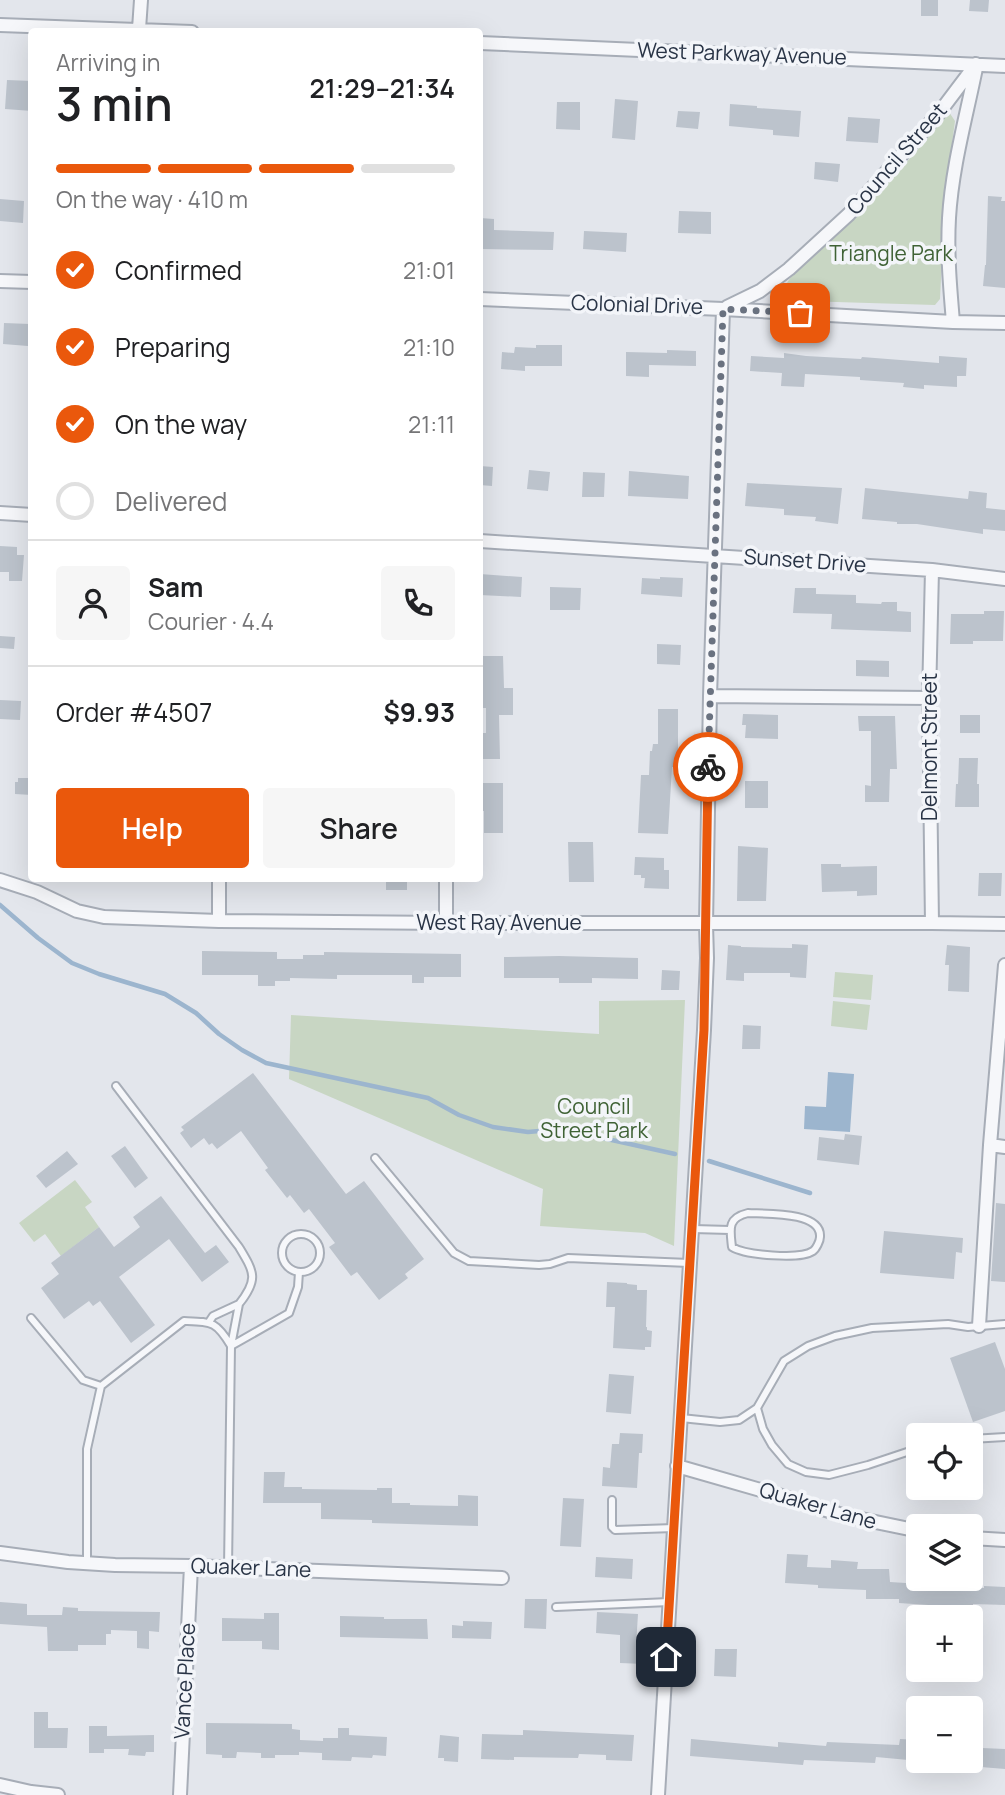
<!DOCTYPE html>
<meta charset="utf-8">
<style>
body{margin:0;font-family:Manrope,sans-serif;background:#f6f6f6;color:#202124;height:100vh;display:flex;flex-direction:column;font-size:26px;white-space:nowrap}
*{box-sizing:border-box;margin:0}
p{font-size:23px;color:#757577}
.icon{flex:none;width:38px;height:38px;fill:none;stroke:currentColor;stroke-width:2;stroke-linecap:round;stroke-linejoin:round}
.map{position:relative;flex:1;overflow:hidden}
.drawer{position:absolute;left:28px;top:28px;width:455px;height:854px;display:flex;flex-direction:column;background:#fff;border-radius:7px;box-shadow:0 7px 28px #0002}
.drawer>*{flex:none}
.controls{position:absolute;left:906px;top:1423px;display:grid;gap:14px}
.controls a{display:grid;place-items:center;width:77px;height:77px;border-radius:7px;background:#fff;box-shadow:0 7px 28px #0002;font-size:35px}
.pin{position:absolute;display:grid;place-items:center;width:60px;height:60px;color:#fff;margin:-30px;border-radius:14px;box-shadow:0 4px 10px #0006}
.courier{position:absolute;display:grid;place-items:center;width:70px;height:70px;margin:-35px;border:5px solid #ea580c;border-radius:50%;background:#fff;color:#222;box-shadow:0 2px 9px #0007}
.overview em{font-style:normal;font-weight:600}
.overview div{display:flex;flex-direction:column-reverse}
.overview{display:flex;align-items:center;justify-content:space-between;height:119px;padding:0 28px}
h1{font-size:46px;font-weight:600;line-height:52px}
.bar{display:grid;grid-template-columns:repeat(4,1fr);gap:10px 7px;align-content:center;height:84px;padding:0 28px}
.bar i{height:9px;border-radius:5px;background:#e0e0e0}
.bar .current{background:#ea580c}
.bar p{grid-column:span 4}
.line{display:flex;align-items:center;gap:18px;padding:0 28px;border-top:2px solid #e0e0e0}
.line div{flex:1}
.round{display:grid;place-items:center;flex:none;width:74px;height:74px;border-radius:7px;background:#f6f6f6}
ol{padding:0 28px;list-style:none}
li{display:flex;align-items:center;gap:21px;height:77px}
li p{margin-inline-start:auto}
li .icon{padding:7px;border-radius:50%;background:#ea580c;color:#fff;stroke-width:4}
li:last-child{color:#757577}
li i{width:38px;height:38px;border:4px solid #e0e0e0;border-radius:50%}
.button{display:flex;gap:14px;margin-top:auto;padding:14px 28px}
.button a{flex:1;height:80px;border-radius:7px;background:#ea580c;color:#fff;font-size:28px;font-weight:600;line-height:80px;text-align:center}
.button a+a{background:#f6f6f6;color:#202124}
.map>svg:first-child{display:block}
.green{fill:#c8d6c3}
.water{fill:#9cb5ce}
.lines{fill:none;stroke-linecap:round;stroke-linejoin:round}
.stream{stroke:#9cb5ce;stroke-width:4.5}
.building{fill:#bcc3cc}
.service-casing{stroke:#a7adb7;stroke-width:10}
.minor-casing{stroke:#a7adb7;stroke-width:16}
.service{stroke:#f6f7fa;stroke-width:6}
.minor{stroke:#f6f7fa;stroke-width:12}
.done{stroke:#6a7280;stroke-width:7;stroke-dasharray:0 12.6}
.route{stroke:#ea580c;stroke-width:9}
.labels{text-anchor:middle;stroke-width:7;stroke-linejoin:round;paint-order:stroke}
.street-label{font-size:21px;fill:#293446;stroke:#f3f5f9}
.park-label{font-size:21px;fill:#3f6235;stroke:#f3f5f9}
</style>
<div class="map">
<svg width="1005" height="1795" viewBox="0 0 1005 1795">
<rect width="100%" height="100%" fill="#e3e6ec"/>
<path class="green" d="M949 112 955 121 945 197 940 299 935 305 803 301C785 299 778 294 791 277 850 225 900 173 949 112Z
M835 972 873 975 871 1000 833 997Z
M685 1000 674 1246 645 1233 540 1226 543 1189 289 1079 291 1015 599 1034V1001Z
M833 1001 870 1005 867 1030 831 1026Z
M75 1180 92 1202 85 1207 99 1227 61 1256 45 1234 34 1242 19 1223Z"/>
<path class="water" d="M828 1072 854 1074 850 1132 804 1129 805 1106 826 1107Z"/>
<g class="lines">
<path class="stream" d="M0 905 38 938 72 963 99 974 165 994 196 1013 219 1034 242 1050 266 1063 428 1098 459 1115 493 1127 528 1132 562 1129 675 1154
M709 1161 810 1193"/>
</g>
<path class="building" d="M921 0H938V16H921Z
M970 0H989L988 12 969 11Z
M7 80 32 81V111L5 109Z
M615 99 638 101 635 140 612 138Z
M557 102H580V130L556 129Z
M730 104 757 106V108L801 111 799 137 773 135V130L729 126Z
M678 111 700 112 698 129 676 127Z
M848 117 880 119 878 143 846 141Z
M815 162 840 164 838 182 814 179Z
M988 196 1002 197 1001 201H1005V288L983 286 985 265H986Z
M0 199 24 201 23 223 0 221Z
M679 211 711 212V234L678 233Z
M480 218 494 219V230L554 232 553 250 480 249Z
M584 231 627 233 626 252 583 249Z
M4 323 30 324 28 346 3 344Z
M536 345H562V366H525V371L501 369 502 352 514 353 515 347 536 348Z
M667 350 696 351V366L649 365V377L626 376V352L667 353Z
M784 353 806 356 861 359 862 357 939 363V356L967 358 966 376H957V387L924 385V389L903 387 904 383 860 380V377L805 374 804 387 781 386 782 373 750 371 751 356 784 358Z
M480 466 493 467 492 486 480 485Z
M529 470 550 472 548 491 527 489Z
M629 471 689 476 688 499 628 496Z
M583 472 605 473 604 497H582Z
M747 483 842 488 838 524 815 521 816 517 784 515V509L745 506Z
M865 488 968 499 969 491 987 493 986 508 1005 510V531L983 529V534L917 524H897V522L862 519Z
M0 546 17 547V555H24L22 581H9V572H0Z
M480 574 522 577 521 597 480 595Z
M660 577 683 578 682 597 641 594 642 578 660 579Z
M550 587 581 588 580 610H550Z
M795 588H816V594L856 595V603L881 604 882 602H897V611L911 612V632L831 629 832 614 793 613Z
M984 611H1004L1003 641H973V644H950L951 614H984Z
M0 636 15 637 14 649 0 648Z
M657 644 681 645 680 665 657 664Z
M481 656H503L504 688H513V715H499L500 759H483L482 733H486V708H481Z
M856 660 889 661V677L856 676Z
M0 700 21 701 20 720 0 719Z
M658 709H678V755H675L674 767H672L668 834 638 833 641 775H649L650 751H652L653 744H658Z
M743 714 778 715V739L745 738 746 725H742Z
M960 715H980V733H960Z
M858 716H895L897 769H890L889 802H865V785L871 786V731H859Z
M959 758H978L977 784H979V807H955L956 784H958Z
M18 778H32V795L15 794V782H18Z
M745 781H768V808H745Z
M481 783H503V833H484V811H481Z
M568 842H593L594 882H569Z
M738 846 768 848 766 901H737Z
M635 857 664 858V870H669V889L644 888 645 878H641V875H634Z
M821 864H841V867L877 866V895L857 896V891L822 892Z
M979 873H1002L1001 896H978Z
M386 878H407V890H386Z
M792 944 808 945 806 978 790 977V973H744V981L726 980 728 945 741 946V947L792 948Z
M947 945 970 947 969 992 948 991 949 965H945Z
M202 951 277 952V959H303V955H324V952L461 954V977H424V983H412V975H337V979L290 978V981H275V986H258V975H202Z
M559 956 638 958V979L592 978V983H559V978H504V957Z
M662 970 680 971 679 990H661Z
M743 1025 761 1026 760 1049H742Z
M253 1073 346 1194 364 1181 424 1259 405 1274 408 1278 379 1300 357 1272 351 1276 329 1247 335 1243 309 1209 304 1213 290 1195 287 1198 265 1170 268 1168 241 1131 217 1149 212 1143 209 1145 204 1138 191 1148 180 1133 184 1130 181 1127Z
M845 1134 862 1136 859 1165 817 1160 819 1137 844 1140Z
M125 1146 148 1178 135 1188 111 1156Z
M67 1151 78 1164 46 1188 36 1176Z
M161 1196 205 1253 216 1245 229 1262 202 1282 169 1239 119 1277 155 1325 131 1343 100 1301 93 1306 89 1301 64 1319 41 1288 59 1274 51 1263 99 1227 114 1247 140 1227 133 1217Z
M996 1203 1005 1204V1282L991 1281Z
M884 1231 963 1238 962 1253 956 1252 954 1279 880 1273Z
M607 1282 627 1283V1284L637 1285V1290H647L646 1327H647V1330L652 1331 651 1347H645V1350L613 1348 615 1307H606Z
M995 1342 1005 1369V1411L973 1422 950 1358Z
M609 1374 634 1376 631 1414 606 1412Z
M620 1433 643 1434 642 1453H639L637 1488 602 1486 603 1467 610 1468 612 1444H619Z
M264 1472H285L284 1487H302V1489L377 1490V1488H392V1503H410V1505L458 1506V1495L478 1496V1526L372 1523V1520L321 1519V1503H263Z
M563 1498 584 1499 581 1547 560 1546Z
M787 1554 808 1555 807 1567 831 1568V1560L858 1562 857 1569H889L890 1582 984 1588V1586L1005 1587V1605L973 1604V1608L899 1603V1599H866V1590L818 1588V1585L785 1583Z
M596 1557 633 1559 632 1579 595 1577Z
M525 1599H547L546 1629 524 1628Z
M0 1602 27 1604V1615H62L63 1607 78 1608V1611L160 1612 159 1632 149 1631V1649L137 1648V1631L111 1630V1634H106V1645H78V1651H48L47 1627 0 1624Z
M597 1612 638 1614 636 1646H645L644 1664 620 1663V1635L596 1633Z
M264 1613H279V1650L262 1649V1641H222V1618L264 1619Z
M340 1616 384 1617V1619H427L428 1639 340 1637Z
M463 1621 492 1622 491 1639 452 1638V1625L463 1626Z
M715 1649H737L736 1677 714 1676Z
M34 1712H48V1728H68L67 1748H34Z
M206 1723 292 1724V1729L300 1730V1740L323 1741V1738H338V1728H349V1735L387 1737 386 1756 373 1755 372 1758 352 1757 351 1761 322 1760V1753L299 1752V1755H275V1758H261V1753L237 1752 236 1758H222V1755L206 1754Z
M89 1726H107V1736L154 1735V1752H146L145 1756 128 1755 129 1749H104V1753H89Z
M523 1730 634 1735 632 1761 606 1760V1755L579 1754 578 1758 514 1757V1760L481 1759 482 1734 523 1735Z
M440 1735 459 1737 458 1762 444 1761V1758H438Z
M691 1739 778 1747V1742L826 1746 827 1742 899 1745 900 1739 919 1740V1761L876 1757 875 1763 804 1760 803 1765 690 1756Z
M982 1748 1005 1749V1769L981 1767Z"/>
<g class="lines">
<defs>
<path id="service" d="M116 1086 239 1247C254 1272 259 1279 239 1304
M375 1158 454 1253 469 1261 539 1265 550 1264 568 1258 689 1263
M748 1213C764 1214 822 1211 820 1237 820 1241 816 1249 813 1251 800 1260 745 1255 732 1247 730 1229 727 1218 748 1213Z
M693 1229 730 1230
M282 1253a19 19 0 1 1 38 0a19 19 0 1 1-38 0Z
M31 1318 83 1380 101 1386
M209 1322 213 1316 239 1304 231 1346
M231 1346 289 1313 298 1287 299 1272
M757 1408 763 1429 772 1445 788 1464 806 1472 829 1475 868 1465 919 1448
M681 1418 720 1422 739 1420 757 1408 784 1361 808 1346 835 1336 872 1328 948 1324 968 1327 1005 1324
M971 1439 1005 1437
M612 1500V1527L615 1530 674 1528
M87 1563V1449L101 1386 184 1321C212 1322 216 1321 231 1346L228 1568
M556 1607 669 1602"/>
<path id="minor" d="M0 25 192 32
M139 29 141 0
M480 43 1005 66
M0 281 32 282
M480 299 723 309 953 322 1005 323
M727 307 760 291 789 269 849 214 939 113 976 64
M953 322C950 287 947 253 949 218 952 167 966 118 976 68
M0 513 32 515
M480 541 932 570 1005 579
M710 696 929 698
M0 880 37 892 77 911 104 917 219 921 446 923H932L1005 924
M219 921V878
M446 923V878
M932 923 929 698 932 570
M990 1145 1005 1147
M979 1326 990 1145 1005 965
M677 1466 778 1495 842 1515 919 1531
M971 1538 1005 1540
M0 1553 68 1562 115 1565 191 1566 502 1578
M0 1785 31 1792 58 1795
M180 1795 191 1566
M658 1795 704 1030 707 958 706 924 710 696 723 309"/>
</defs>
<use href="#service" class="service-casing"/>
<use href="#minor" class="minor-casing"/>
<use href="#service" class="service"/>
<use href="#minor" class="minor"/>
</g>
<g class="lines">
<path class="done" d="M708 767 723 309 800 313"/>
<path class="route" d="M666 1657 704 1030 708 767"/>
</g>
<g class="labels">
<g class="street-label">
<text transform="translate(742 54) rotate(2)" y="7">West Parkway Avenue</text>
<text transform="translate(897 159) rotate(-49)" y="7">Council Street</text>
<text transform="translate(637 305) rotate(2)" y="7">Colonial Drive</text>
<text transform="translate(805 561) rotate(4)" y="7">Sunset Drive</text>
<text transform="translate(930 747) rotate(-90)" y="7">Delmont Street</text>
<text x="499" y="930">West Ray Avenue</text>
<text transform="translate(818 1506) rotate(16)" y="7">Quaker Lane</text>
<text transform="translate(251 1568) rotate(2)" y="7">Quaker Lane</text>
<text transform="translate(185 1681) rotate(-87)" y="7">Vance Place</text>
</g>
<g class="park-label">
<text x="891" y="261">Triangle Park</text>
<text x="594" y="1114">Council<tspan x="594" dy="24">Street Park</tspan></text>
</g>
</g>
</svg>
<div class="controls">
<a><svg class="icon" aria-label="locate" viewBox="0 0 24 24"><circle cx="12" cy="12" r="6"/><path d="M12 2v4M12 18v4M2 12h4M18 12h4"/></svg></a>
<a><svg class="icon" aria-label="layers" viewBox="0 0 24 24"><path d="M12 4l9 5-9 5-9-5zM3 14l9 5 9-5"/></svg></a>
<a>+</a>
<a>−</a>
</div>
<div class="pin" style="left:800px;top:313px;background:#ea580c"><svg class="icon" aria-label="bag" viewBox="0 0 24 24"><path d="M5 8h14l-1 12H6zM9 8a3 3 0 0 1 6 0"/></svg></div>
<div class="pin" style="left:666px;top:1657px;background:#1f2937"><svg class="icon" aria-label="home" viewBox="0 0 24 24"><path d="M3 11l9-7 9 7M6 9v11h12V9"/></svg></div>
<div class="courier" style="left:708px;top:767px"><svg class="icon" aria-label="bike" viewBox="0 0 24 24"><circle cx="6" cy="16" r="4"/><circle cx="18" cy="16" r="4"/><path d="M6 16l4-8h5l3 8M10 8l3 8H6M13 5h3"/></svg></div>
<section class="drawer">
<div class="overview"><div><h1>3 min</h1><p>Arriving in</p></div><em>21:29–21:34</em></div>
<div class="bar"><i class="current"></i><i class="current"></i><i class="current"></i><i></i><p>On the way · 410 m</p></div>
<ol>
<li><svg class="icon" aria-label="check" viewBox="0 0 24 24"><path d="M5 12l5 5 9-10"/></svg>Confirmed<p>21:01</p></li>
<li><svg class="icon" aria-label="check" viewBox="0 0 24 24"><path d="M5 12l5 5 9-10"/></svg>Preparing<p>21:10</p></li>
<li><svg class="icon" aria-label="check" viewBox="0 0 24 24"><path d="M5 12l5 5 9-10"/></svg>On the way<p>21:11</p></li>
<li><i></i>Delivered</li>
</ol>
<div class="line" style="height:126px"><a class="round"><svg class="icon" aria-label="person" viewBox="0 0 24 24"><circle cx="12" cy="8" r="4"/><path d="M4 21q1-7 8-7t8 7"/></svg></a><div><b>Sam</b><p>Courier · 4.4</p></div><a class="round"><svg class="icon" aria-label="phone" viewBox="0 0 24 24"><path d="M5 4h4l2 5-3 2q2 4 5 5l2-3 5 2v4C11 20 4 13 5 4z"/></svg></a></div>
<div class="line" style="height:91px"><div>Order #4507</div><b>$9.93</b></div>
<div class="button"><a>Help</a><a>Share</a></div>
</section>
</div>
